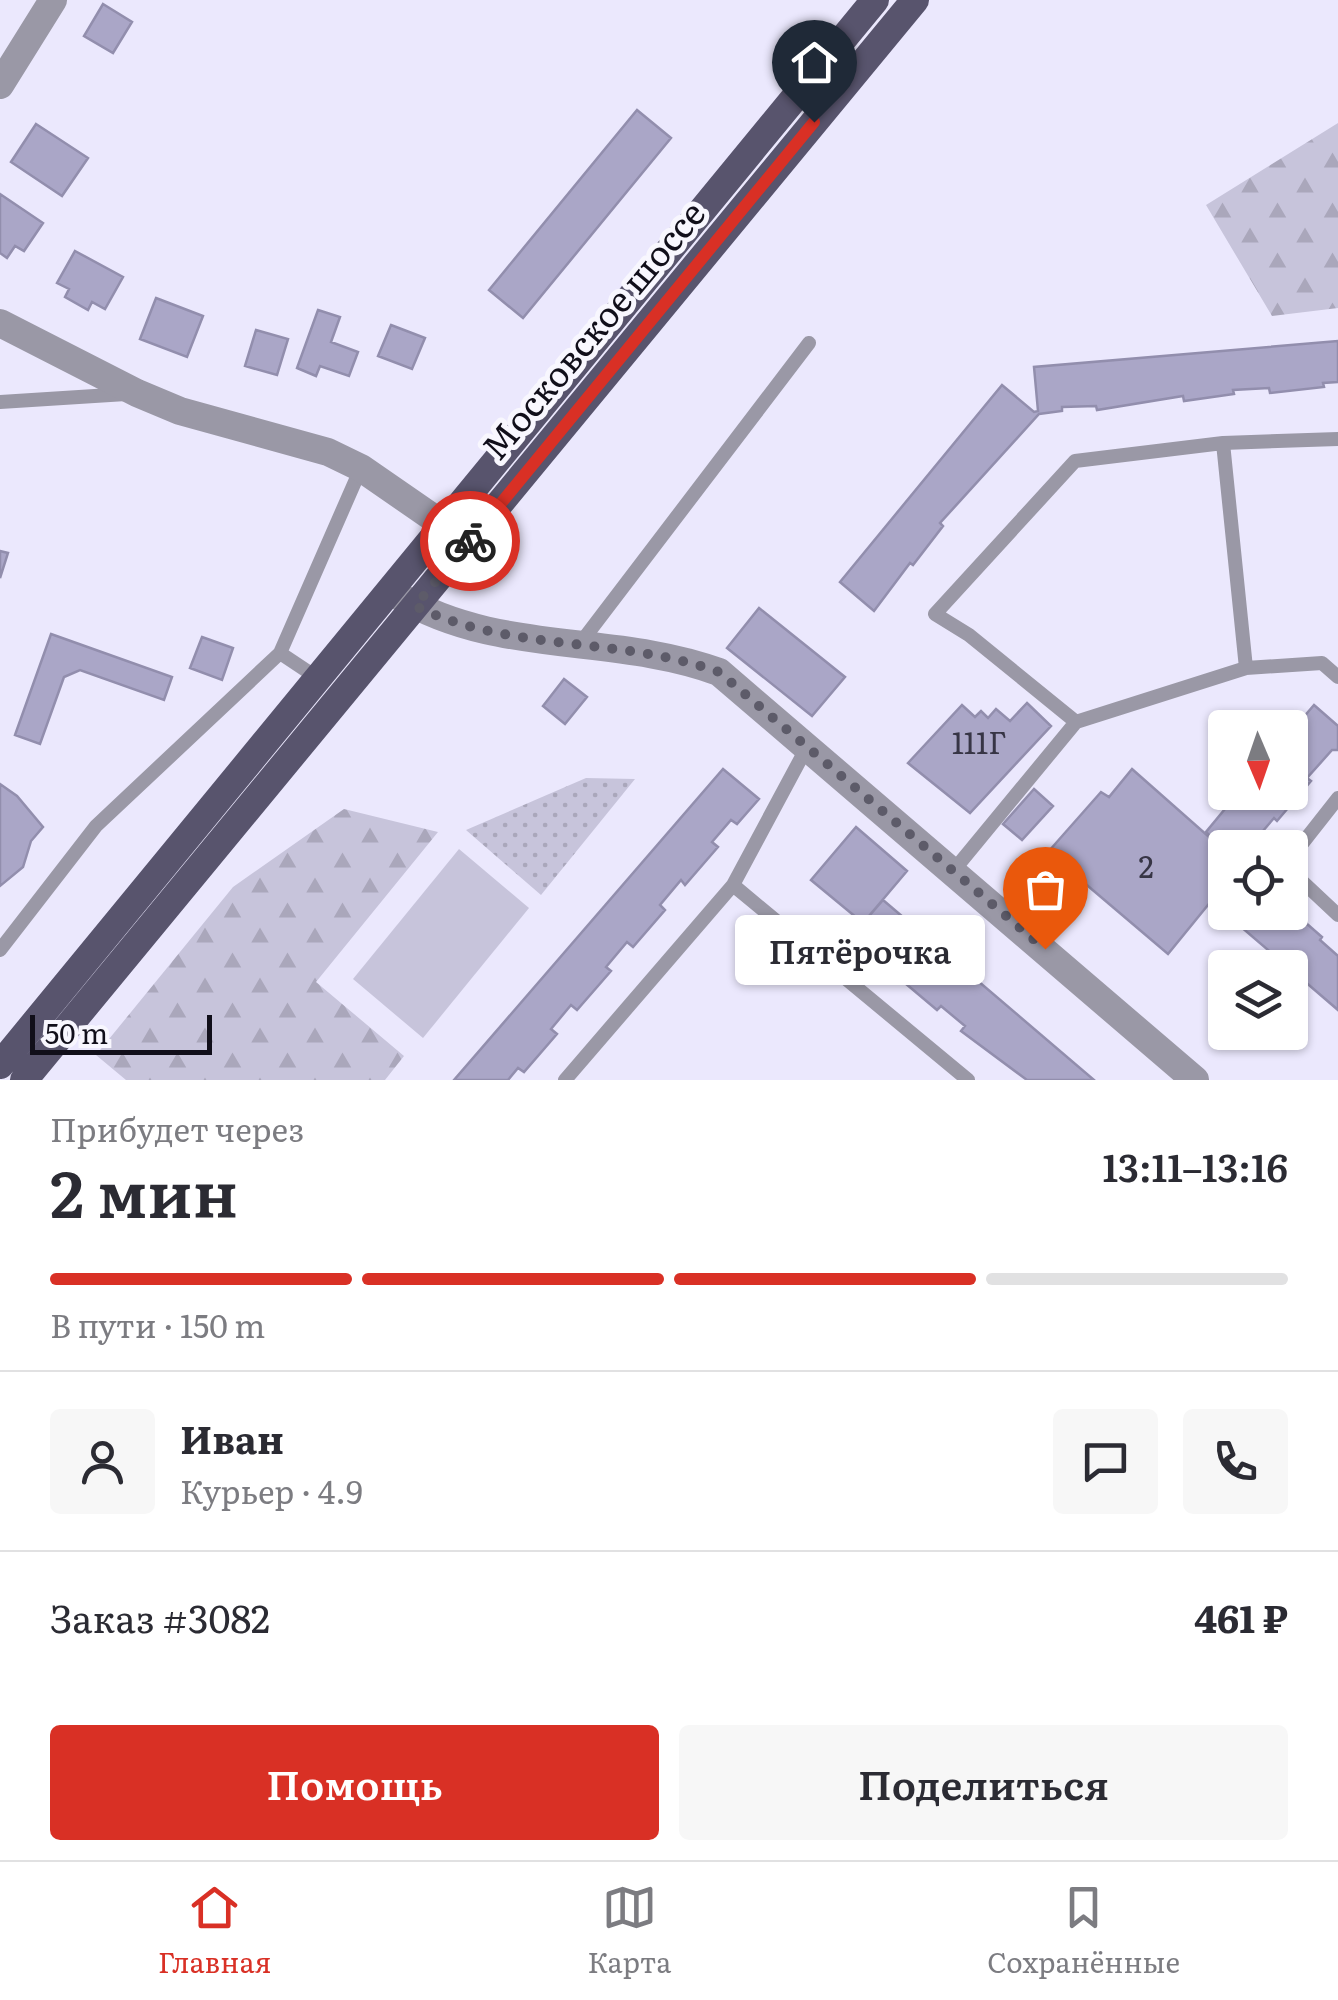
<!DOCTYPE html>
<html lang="ru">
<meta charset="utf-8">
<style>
body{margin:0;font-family:Literata,serif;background:#f7f7f7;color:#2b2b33;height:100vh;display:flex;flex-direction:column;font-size:38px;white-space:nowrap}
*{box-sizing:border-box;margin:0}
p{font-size:32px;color:#7c7c81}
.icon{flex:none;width:55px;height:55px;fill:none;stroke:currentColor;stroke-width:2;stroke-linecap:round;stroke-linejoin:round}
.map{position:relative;height:1080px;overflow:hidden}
.details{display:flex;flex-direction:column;background:#fff;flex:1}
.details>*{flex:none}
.needle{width:65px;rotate:178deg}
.buttons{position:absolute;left:1208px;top:710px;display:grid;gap:20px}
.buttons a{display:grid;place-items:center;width:100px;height:100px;border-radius:10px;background:#fff;box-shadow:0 2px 8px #0004;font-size:50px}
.scale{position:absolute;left:30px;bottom:25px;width:182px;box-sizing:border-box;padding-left:10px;border:5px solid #110f1a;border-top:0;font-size:28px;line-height:35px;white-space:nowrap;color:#110f1a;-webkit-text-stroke:8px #f8f7fe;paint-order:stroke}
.pin{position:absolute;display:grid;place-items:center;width:85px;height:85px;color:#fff;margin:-102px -42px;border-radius:50% 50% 50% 0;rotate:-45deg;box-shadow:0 0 10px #0007}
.pin .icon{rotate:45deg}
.courier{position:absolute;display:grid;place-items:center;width:100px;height:100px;margin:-50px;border:8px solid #d93025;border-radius:50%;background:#fff;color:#222;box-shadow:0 2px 12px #0007}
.bubble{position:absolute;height:70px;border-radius:10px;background:#fff;box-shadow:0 2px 8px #0004;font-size:32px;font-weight:600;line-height:70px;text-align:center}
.head em{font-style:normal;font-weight:600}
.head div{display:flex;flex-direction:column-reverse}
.head{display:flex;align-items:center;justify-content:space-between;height:170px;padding:0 50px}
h1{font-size:65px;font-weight:600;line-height:75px}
.bar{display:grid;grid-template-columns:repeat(4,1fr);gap:15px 10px;align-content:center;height:120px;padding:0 50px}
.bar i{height:12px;border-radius:8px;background:#e1e1e2}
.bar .active{background:#d93025}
.bar p{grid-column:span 4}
.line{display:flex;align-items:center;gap:25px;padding:0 50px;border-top:2px solid #e1e1e2}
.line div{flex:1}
.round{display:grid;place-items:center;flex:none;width:105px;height:105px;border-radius:10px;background:#f7f7f7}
.primary-button{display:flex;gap:20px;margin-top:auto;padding:20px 50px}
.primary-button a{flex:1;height:115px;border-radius:10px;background:#d93025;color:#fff;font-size:40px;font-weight:600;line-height:115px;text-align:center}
.primary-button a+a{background:#f7f7f7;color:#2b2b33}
.tabs{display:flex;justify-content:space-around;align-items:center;height:140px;border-top:2px solid #e1e1e2;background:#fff;font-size:28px;color:#7c7c81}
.tabs a{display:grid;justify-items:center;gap:5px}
.tabs .active{color:#d93025}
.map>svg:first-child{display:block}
.forest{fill:url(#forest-firs)}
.park{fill:url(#park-dots)}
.pitch{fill:#c7c4db}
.building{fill:#aaa6c7;stroke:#928ead;stroke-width:2.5}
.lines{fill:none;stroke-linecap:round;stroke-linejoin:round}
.service{stroke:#9a98a6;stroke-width:14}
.minor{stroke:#9a98a6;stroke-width:28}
.primary{stroke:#58546d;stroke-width:28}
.done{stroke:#5d5b69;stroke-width:10;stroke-dasharray:0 18}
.route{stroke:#d93025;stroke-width:12}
.labels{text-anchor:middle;stroke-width:10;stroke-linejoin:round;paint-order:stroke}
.number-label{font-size:30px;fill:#373545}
.street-label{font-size:35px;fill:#110f1a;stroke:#f8f7fe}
</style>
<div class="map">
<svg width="1338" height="1080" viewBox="0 0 1338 1080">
<defs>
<pattern id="forest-firs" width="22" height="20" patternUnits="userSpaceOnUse" patternTransform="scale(2.5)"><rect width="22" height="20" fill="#c7c4db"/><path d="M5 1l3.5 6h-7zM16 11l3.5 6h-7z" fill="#aaa7bb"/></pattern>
<pattern id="park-dots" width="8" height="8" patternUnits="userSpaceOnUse" patternTransform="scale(2.5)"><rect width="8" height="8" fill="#c7c4db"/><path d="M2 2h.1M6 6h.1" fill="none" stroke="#aaa7bb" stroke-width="1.8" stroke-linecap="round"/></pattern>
</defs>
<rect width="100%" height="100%" fill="#ebe8fd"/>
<path class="forest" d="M1338 123V308L1272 316 1206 205Z
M344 809 438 832 316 982 404 1056 385 1080H126L96 1055 233 887Z"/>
<path class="park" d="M586 778 635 779 541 895 466 830Z"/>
<path class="pitch" d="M459 849 529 908 423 1038 353 979Z"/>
<path class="building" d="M103 4 132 22 113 53 84 36Z
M637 110 671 138 523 318 489 290Z
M36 124 88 158 62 196 11 162Z
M0 194 43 223 24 251 15 246 7 258 0 253Z
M75 251 123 277 105 309 92 302 88 310 65 297 69 289 57 283Z
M156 298 203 316 187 357 140 339Z
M318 310 340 317 331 342 358 352 349 376 320 366 316 376 297 368Z
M391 325 425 338 412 369 378 356Z
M256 330 288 339 277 375 245 366Z
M1338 341V382L1323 383 1324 387 1270 393 1269 388 1233 390 1234 394 1184 401 1183 396 1097 410 1096 406 1062 407V411L1039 414 940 523 943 526 913 565 910 563 874 611 840 582 1002 385 1034 412 1038 411 1034 367Z
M0 551 8 553 0 578Z
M759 608 845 677 812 716 727 648Z
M51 634 172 677 164 700 80 670 64 677 40 744 15 735Z
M202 637 233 648 222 680 190 668Z
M564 679 587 697 565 724 543 706Z
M1027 703 1051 726 970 813 908 763 962 705 975 717 981 711 988 718 996 709 1010 721Z
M1314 705 1338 726V750H1332L1307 778 1311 781 1277 821 1274 818 1251 845 1253 848 1225 851 1206 832 1239 792H1290V733Z
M723 769 759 799 737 824 731 820 712 842 718 847 685 885 681 880 660 905 665 910 633 947 627 942 606 967 611 971 577 1010 571 1005 551 1029 557 1034 524 1072 518 1068 508 1080H454Z
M1132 769 1225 851V884L1168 954 1048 852 1101 792 1109 797Z
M0 784 17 796 43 827 31 841 23 867 0 886Z
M1034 789 1053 806 1022 840 1003 824Z
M856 827 907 871 863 923 811 880Z
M1225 884V912L1290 909 1322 937 1320 940 1338 956V1010L1212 902Z
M883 900 1094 1080H1027L961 1031 965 1026 941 1006 937 1010 899 978 903 973 851 937Z"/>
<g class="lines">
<path class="service" d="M0 402 126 394
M1223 443 1246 668
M579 645 809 343
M280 653 316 677
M1076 722 1246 668 1322 663 1338 677
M1290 859 1338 798
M954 870 1076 722 969 635 935 614 1075 461 1223 443 1338 439
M1290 870 1338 915
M733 885 807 747
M0 950 96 826 280 653 361 468
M565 1080 733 885 968 1080"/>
<path class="minor" d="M0 85 53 0
M0 323 137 393 180 411 328 452 361 468 442 524
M397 595C496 656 613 633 719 672L1195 1080"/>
<path class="primary" d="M0 1065 875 0
M24 1080 915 0"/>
</g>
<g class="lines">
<path class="done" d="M470 541 415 606C511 653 620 636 719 672L1045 949"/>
<path class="route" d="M470 541 814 122"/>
</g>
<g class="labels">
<g class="number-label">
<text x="979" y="754">111Г</text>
<text x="1146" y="878">2</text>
</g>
<g class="street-label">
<text transform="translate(594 331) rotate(-50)" y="12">Московское шоссе</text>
</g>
</g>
</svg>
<div class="buttons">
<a><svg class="needle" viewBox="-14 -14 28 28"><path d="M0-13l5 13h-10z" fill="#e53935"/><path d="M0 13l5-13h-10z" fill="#7c7c81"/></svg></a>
<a><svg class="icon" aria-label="locate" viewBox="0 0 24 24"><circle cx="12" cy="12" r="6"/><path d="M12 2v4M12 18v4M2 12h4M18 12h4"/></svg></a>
<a><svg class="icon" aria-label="layers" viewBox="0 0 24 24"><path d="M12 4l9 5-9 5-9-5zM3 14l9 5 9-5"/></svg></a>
</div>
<div class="scale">50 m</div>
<div class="pin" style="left:1045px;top:949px;background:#ea580c"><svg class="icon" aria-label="bag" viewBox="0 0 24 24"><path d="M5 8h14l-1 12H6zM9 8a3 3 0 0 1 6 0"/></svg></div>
<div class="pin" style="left:814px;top:122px;background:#1f2937"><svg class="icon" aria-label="home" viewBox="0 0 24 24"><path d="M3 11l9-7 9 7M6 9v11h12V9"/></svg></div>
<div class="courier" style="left:470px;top:541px"><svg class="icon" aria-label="bike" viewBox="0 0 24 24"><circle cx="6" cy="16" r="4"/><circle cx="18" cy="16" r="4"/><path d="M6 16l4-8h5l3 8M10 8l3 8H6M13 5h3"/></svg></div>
<div class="bubble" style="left:735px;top:915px;width:250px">Пятёрочка</div>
</div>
<section class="details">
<div class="head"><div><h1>2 мин</h1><p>Прибудет через</p></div><em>13:11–13:16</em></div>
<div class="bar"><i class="active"></i><i class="active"></i><i class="active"></i><i></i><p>В пути · 150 m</p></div>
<div class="line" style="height:180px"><a class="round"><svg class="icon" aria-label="person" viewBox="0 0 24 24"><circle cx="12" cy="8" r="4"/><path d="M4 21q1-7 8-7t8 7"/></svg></a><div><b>Иван</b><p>Курьер · 4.9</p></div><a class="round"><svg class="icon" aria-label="chat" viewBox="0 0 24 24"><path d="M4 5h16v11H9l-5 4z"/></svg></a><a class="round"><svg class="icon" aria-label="phone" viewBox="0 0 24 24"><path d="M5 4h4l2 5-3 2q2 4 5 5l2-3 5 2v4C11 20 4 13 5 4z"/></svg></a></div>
<div class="line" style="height:130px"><div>Заказ #3082</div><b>461 ₽</b></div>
<div class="primary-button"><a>Помощь</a><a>Поделиться</a></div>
</section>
<nav class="tabs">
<a class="active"><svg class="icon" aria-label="home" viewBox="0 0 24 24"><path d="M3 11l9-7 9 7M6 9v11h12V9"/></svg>Главная</a>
<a><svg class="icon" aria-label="map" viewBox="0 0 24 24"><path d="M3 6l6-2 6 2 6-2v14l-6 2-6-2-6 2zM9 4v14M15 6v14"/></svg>Карта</a>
<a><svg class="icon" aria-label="saved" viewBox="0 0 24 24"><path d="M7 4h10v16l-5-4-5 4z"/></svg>Сохранённые</a>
</nav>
